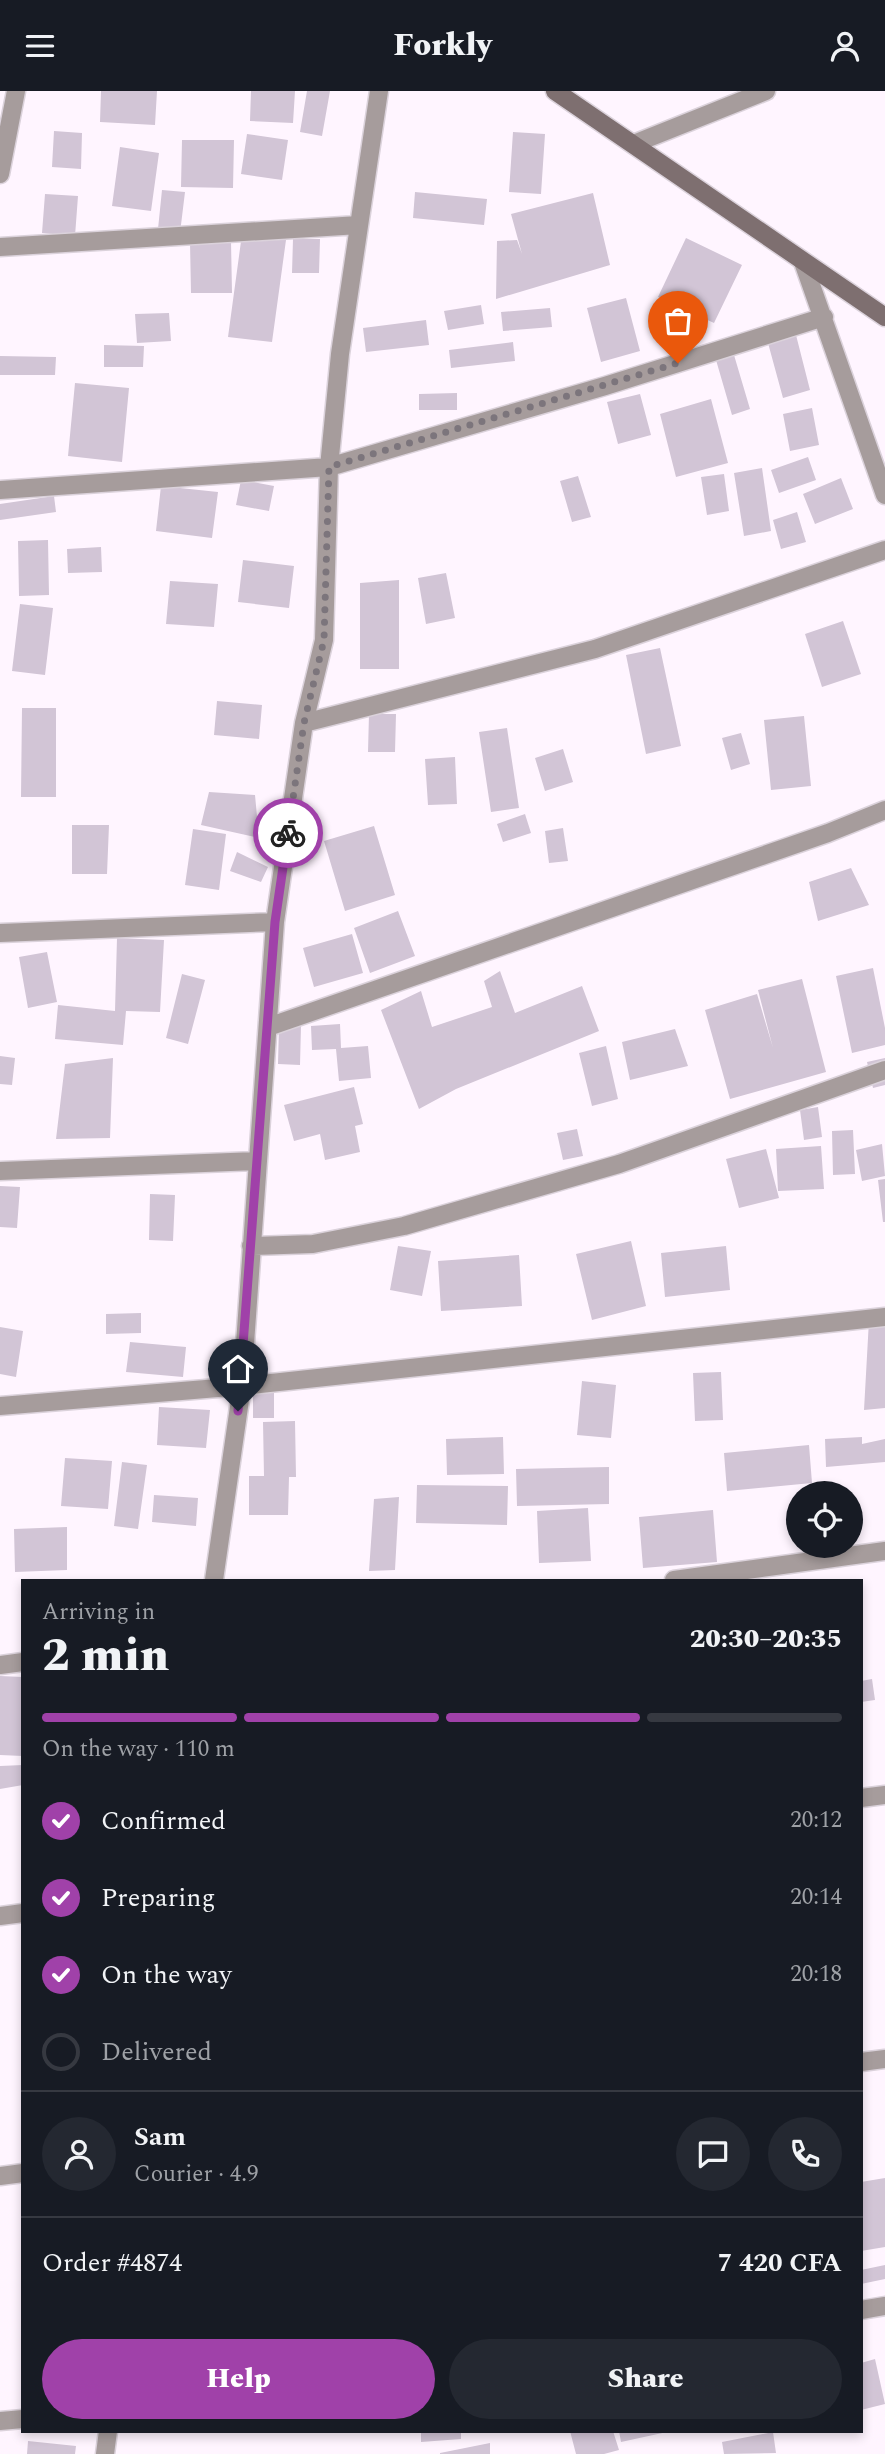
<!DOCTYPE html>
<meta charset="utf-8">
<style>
body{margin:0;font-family:Spectral,serif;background:#242831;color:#f1f3f6;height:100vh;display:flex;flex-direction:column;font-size:26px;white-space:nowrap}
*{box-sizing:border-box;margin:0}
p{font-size:23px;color:#9ea1a6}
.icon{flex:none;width:38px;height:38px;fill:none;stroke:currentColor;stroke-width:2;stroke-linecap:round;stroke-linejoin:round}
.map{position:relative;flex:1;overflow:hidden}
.drawer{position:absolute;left:21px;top:1488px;width:842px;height:854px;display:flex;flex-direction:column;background:#171b24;border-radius:0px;box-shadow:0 4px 10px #0003}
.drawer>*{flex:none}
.controls{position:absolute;left:786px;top:1390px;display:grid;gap:14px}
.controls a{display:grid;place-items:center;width:77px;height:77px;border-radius:50%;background:#171b24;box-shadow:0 4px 10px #0003;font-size:35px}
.pin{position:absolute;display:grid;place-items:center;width:60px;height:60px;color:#fff;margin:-72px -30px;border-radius:50% 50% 50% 0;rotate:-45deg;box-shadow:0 0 7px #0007}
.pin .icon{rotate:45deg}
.courier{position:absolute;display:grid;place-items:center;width:70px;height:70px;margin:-35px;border:5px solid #a041a9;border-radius:50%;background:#fff;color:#222;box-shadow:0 2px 9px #0007}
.summary em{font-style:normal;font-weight:800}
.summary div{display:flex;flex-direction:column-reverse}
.summary{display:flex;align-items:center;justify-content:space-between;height:119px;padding:0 21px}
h1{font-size:46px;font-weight:800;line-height:52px}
.bar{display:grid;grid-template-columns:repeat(4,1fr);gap:10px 7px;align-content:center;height:84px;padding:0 21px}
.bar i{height:9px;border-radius:5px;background:#363941}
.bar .selected{background:#a041a9}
.bar p{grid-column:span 4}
.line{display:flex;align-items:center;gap:18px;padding:0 21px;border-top:2px solid #363941}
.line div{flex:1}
.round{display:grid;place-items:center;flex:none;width:74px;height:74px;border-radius:37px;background:#242831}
ol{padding:0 21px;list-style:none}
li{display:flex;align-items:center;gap:21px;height:77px}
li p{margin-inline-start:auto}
li .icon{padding:7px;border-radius:50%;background:#a041a9;color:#fff;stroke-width:4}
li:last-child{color:#9ea1a6}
li i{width:38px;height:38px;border:4px solid #363941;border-radius:50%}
.button{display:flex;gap:14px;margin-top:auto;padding:14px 21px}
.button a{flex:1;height:80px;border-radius:42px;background:#a041a9;color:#fff;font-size:28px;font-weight:800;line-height:80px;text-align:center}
.button a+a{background:#242831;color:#f1f3f6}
header{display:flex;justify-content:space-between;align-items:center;height:91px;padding:0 21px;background:#171b24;font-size:32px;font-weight:800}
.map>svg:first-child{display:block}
.building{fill:#d2c5d6}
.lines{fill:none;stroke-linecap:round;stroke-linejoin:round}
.street-casing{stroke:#dbd2db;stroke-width:21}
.secondary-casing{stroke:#dbd2db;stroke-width:21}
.street{stroke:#a69c9c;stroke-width:18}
.secondary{stroke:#7e6f70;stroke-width:18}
.done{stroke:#7c757c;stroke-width:7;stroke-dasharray:0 12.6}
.route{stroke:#a041a9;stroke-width:9}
</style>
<header><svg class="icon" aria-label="menu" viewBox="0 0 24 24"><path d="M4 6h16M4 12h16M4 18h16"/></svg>Forkly<svg class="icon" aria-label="person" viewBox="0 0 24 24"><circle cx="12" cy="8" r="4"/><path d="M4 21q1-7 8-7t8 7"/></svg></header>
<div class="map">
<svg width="885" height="2363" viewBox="0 0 885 2363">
<rect width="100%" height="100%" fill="#fff5ff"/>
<path class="building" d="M101 0H157L155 34 100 31Z
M251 0H295L293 32 250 30Z
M307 0H330L322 45 300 41Z
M54 40 82 42 81 78 52 76Z
M513 41 545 43 541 103 509 101Z
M247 43 288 49 282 89 241 83Z
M182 49H234L233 97 181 96Z
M120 56 159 62 151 120 112 115Z
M162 99 185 101 180 142 158 138Z
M415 101 487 108 484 134 413 127Z
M593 102 610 174 496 208 497 150 517 149 522 163 511 123Z
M45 103 78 105 75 145 42 142Z
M242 143 286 149 272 251 228 246Z
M686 147 742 174 714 232 658 206Z
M293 148H320L319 182H292Z
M231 150 232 202H191L190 151Z
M626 207 640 260 601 271 587 217Z
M481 214 484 233 448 239 444 220Z
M550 217 552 236 503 240 501 221Z
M169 222 171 250 137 252 135 223Z
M426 229 429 254 366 261 363 237Z
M796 244 810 299 783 307 768 252Z
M513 251 515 270 451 277 449 259Z
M104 254 144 255 143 276H104Z
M734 264 750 318 732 324 716 269Z
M0 265 56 266 55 284H0Z
M75 292 129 297 122 371 68 365Z
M457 302V319H419V303Z
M640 303 651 344 618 353 607 311Z
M711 308 728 372 676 386 660 323Z
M812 317 819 354 790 360 783 323Z
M808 366 816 389 779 402 771 379Z
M762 377 771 440 744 445 734 382Z
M724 383 729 420 707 424 701 386Z
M578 385 591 426 572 431 560 390Z
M841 387 853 418 815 433 803 403Z
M241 389 274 395 269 420 236 414Z
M161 395 218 401 212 447 156 440Z
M54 405 56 421 0 429V413Z
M797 421 806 451 781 458 773 429Z
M48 449 49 504 19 505 18 450Z
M101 456 102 481 68 482 67 458Z
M243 469 294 475 289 517 238 511Z
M446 482 455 527 426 533 418 487Z
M399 489V578H360V492Z
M170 490 218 493 214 536 166 533Z
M20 513 53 517 45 584 12 580Z
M843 530 861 583 822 596 805 543Z
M660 557 681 655 646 663 626 564Z
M217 610 262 614 259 648 214 644Z
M22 617H56V706H21Z
M369 623H396L395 661H368Z
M804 625 811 695 771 699 764 629Z
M507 637 519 717 491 721 479 641Z
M741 642 750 673 731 679 722 647Z
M563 658 573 691 545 700 535 667Z
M455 666 457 713 428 714 425 668Z
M209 701 255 704 259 747 201 734Z
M525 723 531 742 503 751 497 733Z
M72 734H109L107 783H72Z
M374 735 395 804 345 820 324 750Z
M563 737 568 770 549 772 545 740Z
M193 738 226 743 219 799 185 794Z
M237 761 268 776 261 791 230 780Z
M851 777 869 814 818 830 809 791Z
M398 820 415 865 370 882 354 837Z
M352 843 363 882 314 896 303 857Z
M117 847 164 849 160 921 126 920 123 954 55 948 58 914 115 920Z
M47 861 57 911 28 917 19 866Z
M873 877 885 937V954L852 962 836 885Z
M500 880 515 922 582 895 599 940 456 998 419 1018 381 919 421 900 432 936 492 916 484 890Z
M182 883 205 889 188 953 166 947Z
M802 888 826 981 730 1008 705 919 757 903 773 957 758 899Z
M340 933 341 957 368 955 371 987 339 990 336 958 312 959 311 935Z
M279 934H301L300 974 278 973Z
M675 938 688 975 630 989 622 951Z
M606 955 618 1008 592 1015 579 962Z
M0 965 15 967 12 994 0 993Z
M113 967 110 1047 56 1048 65 973Z
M885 967V994L873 997 867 971Z
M354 996 363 1033 355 1035 360 1061 325 1069 320 1043 294 1050 284 1014Z
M818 1016 822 1046 804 1049 800 1019Z
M577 1038 583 1065 563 1069 557 1042Z
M853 1039 855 1083 833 1084 832 1040Z
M882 1053 885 1085 862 1090 856 1059Z
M821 1055 824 1098 778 1100 776 1058Z
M766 1058 779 1107 739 1117 726 1068Z
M885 1088V1131H883L878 1089Z
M0 1095 20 1096 17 1137 0 1136Z
M150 1103 175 1104 173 1150 149 1149Z
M631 1150 646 1215 592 1229 576 1163Z
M398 1155 431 1160 422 1205 390 1199Z
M726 1155 730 1199 665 1206 661 1162Z
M519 1164 522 1215 441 1220 438 1170Z
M141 1222V1242L106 1243V1223Z
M869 1229H885V1317L864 1319Z
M0 1236 23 1240 16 1286 0 1283Z
M130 1251 186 1256 183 1286 126 1281Z
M721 1281 723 1329 695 1330 693 1282Z
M582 1290 616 1294 611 1347 577 1344Z
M253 1302H274V1327H253Z
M159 1316 210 1319 206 1357 157 1354Z
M295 1330 296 1386H289L288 1424H249V1385H264L263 1331Z
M503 1346 504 1383 447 1384 446 1348Z
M862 1346V1353L885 1348V1371L826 1376 825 1348Z
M809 1354 812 1392 727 1400 724 1362Z
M65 1367 112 1370 108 1418 61 1415Z
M122 1371 147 1374 138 1438 114 1435Z
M609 1376V1413L517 1415 516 1378Z
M417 1394 508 1395 507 1434 416 1432Z
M154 1404 198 1407 196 1435 152 1431Z
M399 1406 395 1479 369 1480 374 1408Z
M588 1417 591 1470 539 1472 537 1420Z
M713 1419 717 1471 643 1477 639 1426Z
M67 1436V1479L15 1481 14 1438Z
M0 1585 23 1586V1665L0 1664Z
M872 1588 875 1609 861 1611V1590Z
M23 1674V1694L0 1698V1675Z
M885 2087V2156L861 2160V2091Z
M885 2174V2188L861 2193V2179Z
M875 2268 885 2313 861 2319V2272Z
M421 2340H461V2348L421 2351Z
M570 2340H613L619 2359 604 2363H576Z
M619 2340H667V2341L621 2351Z
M773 2341 776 2362 724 2363 722 2351Z
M28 2350 76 2355 75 2363H27Z
M490 2352V2363H440V2362Z"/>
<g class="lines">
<defs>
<path id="street" d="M636 52 766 0
M0 83 16 0
M0 156 359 134
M803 171 885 404
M0 399 329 376 605 295 824 226
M304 632 595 558 885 459
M0 842 275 831
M268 936 828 742 885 719
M0 1080 258 1070
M251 1155 313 1153 404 1135 619 1073 885 979
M0 1315 242 1295 885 1226
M214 1489 242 1295 275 831 304 632 324 549 329 376 340 263 379 0
M674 1489 885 1460
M0 1574 23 1571
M861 1707 885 1704
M0 1825 23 1822
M861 1971 885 1968
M0 2085 23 2082
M861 2219 885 2215
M0 2330 23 2328
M105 2363 108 2340"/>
<path id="secondary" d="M555 0 885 226"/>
</defs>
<use href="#street" class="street-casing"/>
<use href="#secondary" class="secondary-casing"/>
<use href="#street" class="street"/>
<use href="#secondary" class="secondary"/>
</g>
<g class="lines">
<path class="done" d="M288 742 304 632 324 549 329 376 678 272"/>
<path class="route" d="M238 1320 275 831 288 742"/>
</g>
</svg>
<div class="controls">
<a><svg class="icon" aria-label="locate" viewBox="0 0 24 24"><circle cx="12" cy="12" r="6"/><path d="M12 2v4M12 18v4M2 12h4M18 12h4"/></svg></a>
</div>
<div class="pin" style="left:678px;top:272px;background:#ea580c"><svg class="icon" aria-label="bag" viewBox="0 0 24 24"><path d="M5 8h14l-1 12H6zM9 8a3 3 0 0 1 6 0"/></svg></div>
<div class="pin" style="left:238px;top:1320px;background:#1f2937"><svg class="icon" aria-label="home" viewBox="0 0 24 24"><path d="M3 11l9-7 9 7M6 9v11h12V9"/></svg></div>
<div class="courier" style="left:288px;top:742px"><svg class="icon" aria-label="bike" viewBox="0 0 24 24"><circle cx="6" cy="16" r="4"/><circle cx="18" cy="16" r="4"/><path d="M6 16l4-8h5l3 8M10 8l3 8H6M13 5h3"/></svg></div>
<section class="drawer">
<div class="summary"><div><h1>2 min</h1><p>Arriving in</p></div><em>20:30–20:35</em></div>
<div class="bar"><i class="selected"></i><i class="selected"></i><i class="selected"></i><i></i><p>On the way · 110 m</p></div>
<ol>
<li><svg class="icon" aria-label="check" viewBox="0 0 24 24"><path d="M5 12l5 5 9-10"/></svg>Confirmed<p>20:12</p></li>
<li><svg class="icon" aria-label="check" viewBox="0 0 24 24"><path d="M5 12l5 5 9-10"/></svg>Preparing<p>20:14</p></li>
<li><svg class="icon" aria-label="check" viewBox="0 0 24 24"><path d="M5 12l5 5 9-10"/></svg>On the way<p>20:18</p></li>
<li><i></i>Delivered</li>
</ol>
<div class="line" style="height:126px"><a class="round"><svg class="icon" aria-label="person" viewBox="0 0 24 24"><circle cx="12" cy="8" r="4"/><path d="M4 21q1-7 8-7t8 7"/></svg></a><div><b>Sam</b><p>Courier · 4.9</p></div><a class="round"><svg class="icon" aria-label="chat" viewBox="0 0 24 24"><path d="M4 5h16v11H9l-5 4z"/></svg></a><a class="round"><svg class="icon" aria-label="phone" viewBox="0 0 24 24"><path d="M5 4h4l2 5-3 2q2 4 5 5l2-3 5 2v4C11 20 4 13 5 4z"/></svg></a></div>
<div class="line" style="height:91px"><div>Order #4874</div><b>7 420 CFA</b></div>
<div class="button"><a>Help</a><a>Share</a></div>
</section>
</div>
